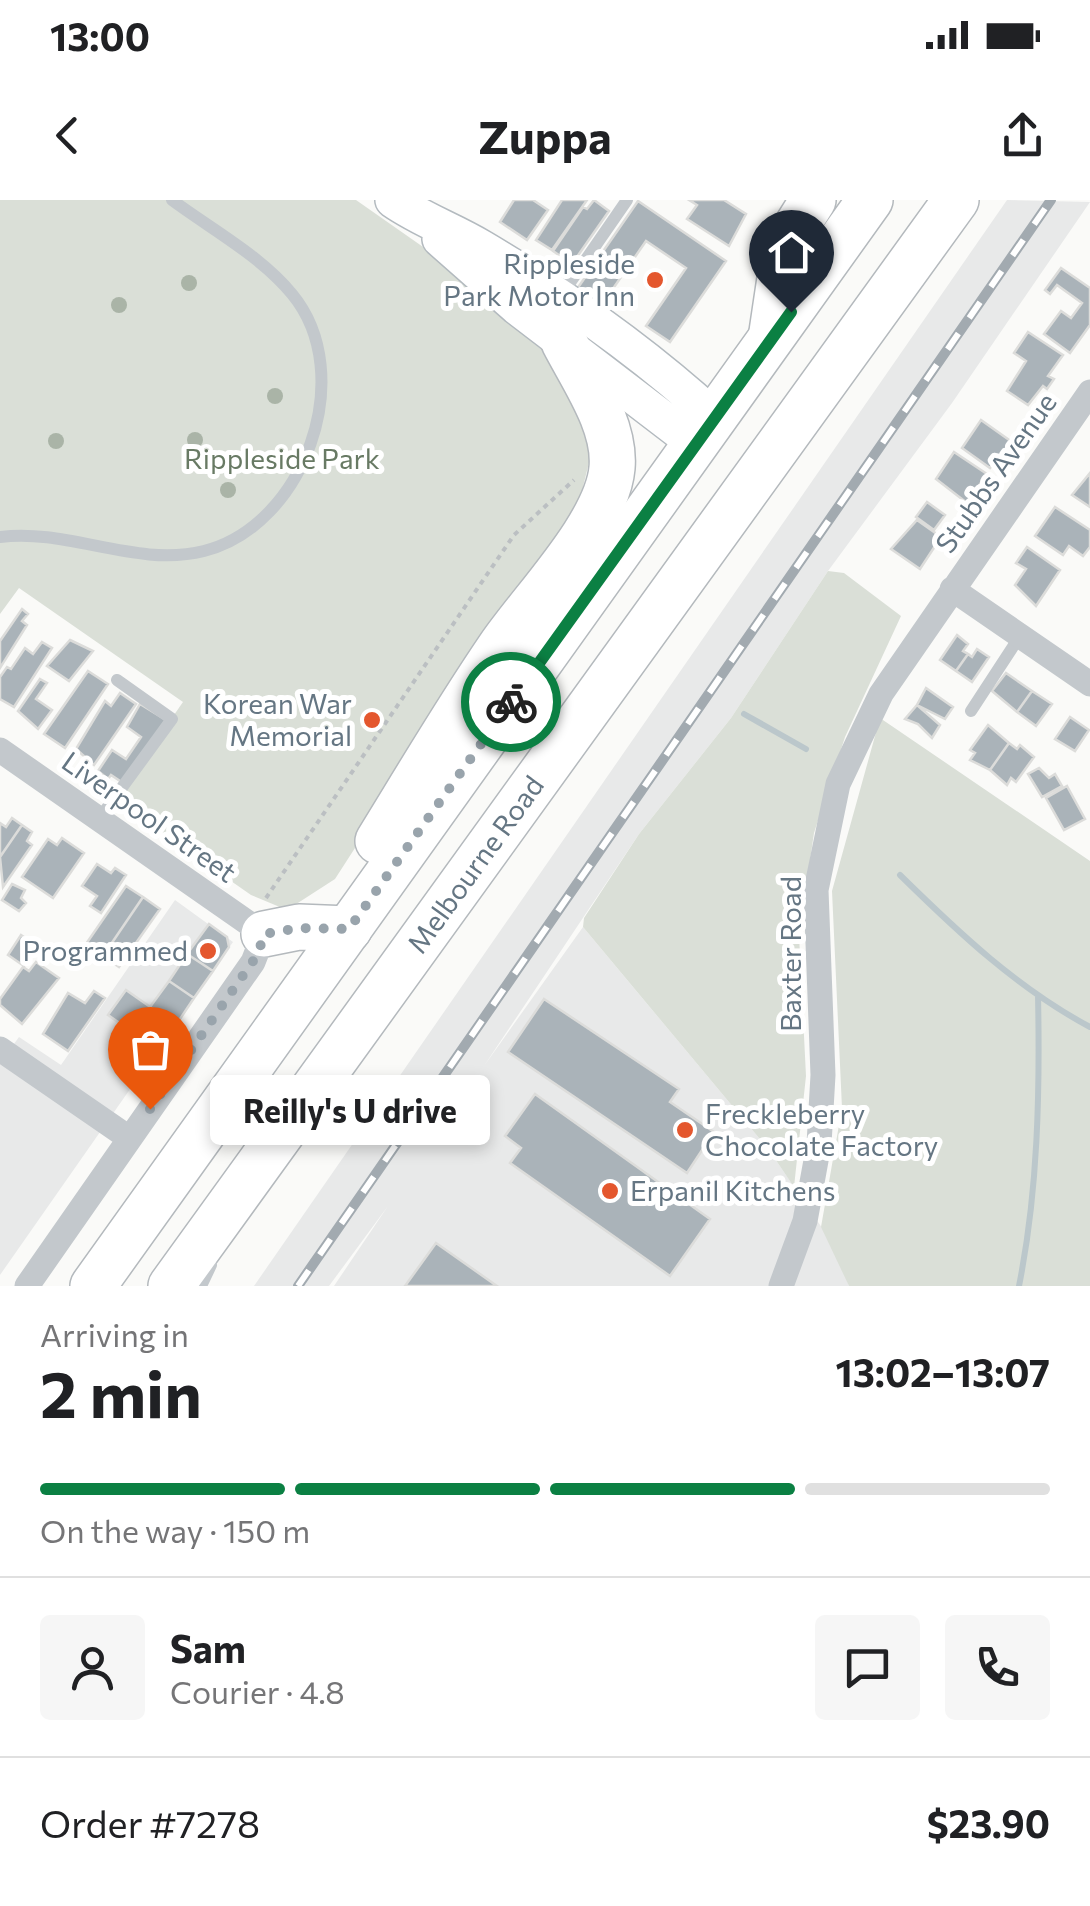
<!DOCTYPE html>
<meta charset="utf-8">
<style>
body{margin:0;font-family:Commissioner,sans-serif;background:#f6f6f6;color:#202124;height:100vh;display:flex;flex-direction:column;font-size:38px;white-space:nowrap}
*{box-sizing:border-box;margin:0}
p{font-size:32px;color:#757577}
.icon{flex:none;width:55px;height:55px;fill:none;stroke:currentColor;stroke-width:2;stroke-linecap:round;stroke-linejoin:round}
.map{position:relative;height:1086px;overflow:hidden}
.side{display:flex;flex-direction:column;background:#fff;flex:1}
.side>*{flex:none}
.pin{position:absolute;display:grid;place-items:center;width:85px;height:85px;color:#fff;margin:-102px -42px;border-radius:50% 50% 50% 0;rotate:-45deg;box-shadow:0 0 10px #0007}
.pin .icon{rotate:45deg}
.courier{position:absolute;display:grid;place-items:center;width:100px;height:100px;margin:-50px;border:8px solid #0b8043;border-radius:50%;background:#fff;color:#222;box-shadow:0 2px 12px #0007}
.bubble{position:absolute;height:70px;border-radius:10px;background:#fff;box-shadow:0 5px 15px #0003;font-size:32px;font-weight:700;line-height:70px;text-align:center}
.overview em{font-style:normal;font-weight:700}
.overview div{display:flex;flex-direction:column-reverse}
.overview{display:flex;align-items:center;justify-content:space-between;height:170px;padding:0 40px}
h1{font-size:65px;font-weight:700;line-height:75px}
.bar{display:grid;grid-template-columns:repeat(4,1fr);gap:15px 10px;align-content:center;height:120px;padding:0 40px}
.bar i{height:12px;border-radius:8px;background:#e0e0e0}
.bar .active{background:#0b8043}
.bar p{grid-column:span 4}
.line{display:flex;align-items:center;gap:25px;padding:0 40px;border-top:2px solid #e0e0e0}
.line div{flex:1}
.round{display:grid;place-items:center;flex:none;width:105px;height:105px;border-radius:10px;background:#f6f6f6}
.status{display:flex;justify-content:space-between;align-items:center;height:70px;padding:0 50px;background:#fff;direction:ltr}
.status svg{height:28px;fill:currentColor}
header{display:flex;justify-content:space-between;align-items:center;height:130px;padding:0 40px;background:#fff;font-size:45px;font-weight:700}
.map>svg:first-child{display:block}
.built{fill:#e8e9e9}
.green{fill:#dadfd7}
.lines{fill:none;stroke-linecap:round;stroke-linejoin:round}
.stream{stroke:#bbc7cb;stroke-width:6}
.building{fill:#aab3b9;stroke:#dcdcda;stroke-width:2.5}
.secondary-casing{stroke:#b3babf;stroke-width:38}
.highway-casing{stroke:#b4b9bd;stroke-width:48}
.path{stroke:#bbbfc2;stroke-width:4;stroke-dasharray:5 5;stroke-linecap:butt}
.lane{stroke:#c3c8cc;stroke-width:12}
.street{stroke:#c3c8cc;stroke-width:25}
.secondary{stroke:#fff;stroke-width:35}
.highway{stroke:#fff;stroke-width:45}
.rail-casing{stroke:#a2aab0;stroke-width:10}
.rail{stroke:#fff;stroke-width:6;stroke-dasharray:19;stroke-linecap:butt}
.tree{fill:#aab4a7}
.done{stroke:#99a4ac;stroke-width:10;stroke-dasharray:0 18}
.route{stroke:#0b8043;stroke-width:12}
.poi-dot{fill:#e4572e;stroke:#fff;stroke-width:4}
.labels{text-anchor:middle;stroke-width:10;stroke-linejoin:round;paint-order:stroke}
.poi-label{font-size:28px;fill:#657683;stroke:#fff;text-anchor:end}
.park-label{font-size:28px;fill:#687a64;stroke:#fff}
.street-label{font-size:28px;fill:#657683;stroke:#fff}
</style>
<div class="status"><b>13:00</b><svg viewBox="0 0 49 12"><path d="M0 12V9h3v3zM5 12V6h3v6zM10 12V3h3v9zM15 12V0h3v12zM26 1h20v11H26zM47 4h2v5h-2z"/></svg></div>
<header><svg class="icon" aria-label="back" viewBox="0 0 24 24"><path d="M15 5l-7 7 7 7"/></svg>Zuppa<svg class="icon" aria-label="share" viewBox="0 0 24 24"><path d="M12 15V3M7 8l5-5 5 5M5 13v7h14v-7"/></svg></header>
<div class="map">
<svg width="1090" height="1086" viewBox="0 0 1090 1086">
<rect width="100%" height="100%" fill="#fafaf8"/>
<path class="built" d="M1007 0 1090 2 952 203 828 371 731 518 639 634 484 866 583 727 769 950 833 1044 849 1086H334L388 1006 329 1086H254Z
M175 700 233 742 0 1075V863L19 837 61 865Z"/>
<path class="green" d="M0 0H356L476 84 554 156 594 242 580 299 335 679 287 710 251 695 115 600 183 502 19 388 0 414Z
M828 371 844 373 901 416 845 537 814 633 799 735 806 876 794 987 769 950 583 727 584 718 639 634 731 518Z
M880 518 1090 661V1086H849L821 1027 842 908 832 691Z"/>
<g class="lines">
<path class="stream" d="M744 514 806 549
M900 675C958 732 1017 788 1090 827
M1019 1086C1038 991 1040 892 1038 795"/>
</g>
<path class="building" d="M514 0H533L548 10 527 40 500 22Z
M562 0H587L552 50 536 40Z
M594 0 609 11 572 64 553 51 583 7 587 9Z
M689 0H724L746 14 729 46 687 19 697 5Z
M638 1 726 61 670 142 646 126 686 68 646 41 601 106 577 89Z
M1061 68 1090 88V125L1070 153 1044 134 1061 111 1071 118 1082 103 1057 85 1050 94 1045 90Z
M1028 132 1063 155 1048 176 1054 179 1047 189 1043 186 1028 205 1007 191 1026 161 1014 153Z
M981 220 1012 242 990 268 962 248Z
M954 252 987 274 967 303 936 279Z
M1090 273V307L1072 295Z
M927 302 945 315 934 330 916 317Z
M1055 307 1090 330V347L1083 356 1069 346 1063 355 1035 336Z
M917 320 941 337 920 369 891 349Z
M1027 347 1060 370 1036 406 1015 385 1026 369 1016 363Z
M22 409 28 414 22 421 27 425 0 468V441Z
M957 435 968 444 963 451 968 454 956 471 940 460Z
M70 440 93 451 69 481 47 466Z
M42 442 52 448 14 507 0 499V477L7 467 11 469 25 448 33 454Z
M977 449 989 457 972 482 956 471 968 454 972 457Z
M88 471 108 484 65 548 44 534Z
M1006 473 1032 491 1017 512 992 491Z
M40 479 47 483 36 499 52 510 38 529 18 511Z
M926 488 953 507 945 519 917 505Z
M1032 491 1052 504 1036 526 1017 512Z
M120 493 136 504 94 565 76 549 105 501 111 506Z
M140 504 166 520 123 583 111 575 108 579 98 571 112 550 126 559 141 537 127 527Z
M917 505 940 525 932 538 918 524 905 519Z
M1070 517 1089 530 1075 551 1055 539Z
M988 525 1009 543 990 570 970 560 975 553 970 550Z
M1009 543 1017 549 1020 545 1034 557 1016 582 1011 578 1007 585 990 570Z
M1039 568 1049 578 1055 574 1062 586 1042 597 1028 574Z
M1067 586 1085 619 1064 630 1046 598Z
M12 618 22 625 0 657V623L6 627Z
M22 625 32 632 27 641 32 645 3 687 0 657Z
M62 638 84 653 53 698 22 677 48 639 57 645Z
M97 664 111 673 115 668 126 675 101 713 90 706 97 696 82 686Z
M12 684 25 690 21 698 26 703 19 711 2 700Z
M126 686 143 697 103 756 86 744Z
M143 697 160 709 119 767 103 756Z
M209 724 227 737 229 747 213 771 187 754Z
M21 735 37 746 24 766 8 755Z
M187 754 213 771 194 798 169 781Z
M36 762 59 778 22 824 0 805V799L23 767 29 771Z
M169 781 194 798 176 825 150 807Z
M126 790 176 825 158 850 108 815Z
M94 791 105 798 68 851 43 834 68 793 85 803Z
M544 799 679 889 670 902 714 932 687 973 508 852Z
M535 894 710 1019 670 1076 510 963 521 948 505 936Z
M436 1043 497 1086H405Z"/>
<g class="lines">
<defs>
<path id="secondary" d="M393 0C422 20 452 30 482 48 563 96 645 154 715 218
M440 39 517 107 696 244"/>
<g id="highway">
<path d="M772 132 785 45 813 0"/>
<path d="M378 641C418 576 457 510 500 447 532 400 607 325 612 268 616 225 583 179 564 142"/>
<path d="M264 734 299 727 349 729"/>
<path d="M93 1086 870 0"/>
<path id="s1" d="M171 1086 956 0"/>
</g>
</defs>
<use href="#secondary" class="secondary-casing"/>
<use href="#highway" class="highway-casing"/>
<path class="path" d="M266 698 514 335 574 280"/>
<path class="lane" d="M560 97 627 0
M0 337C68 328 136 368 204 351 304 326 359 175 292 94 261 56 211 29 172 0
M971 511 1020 436
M99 619 172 519 117 480
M201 1086 211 1065"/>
<path class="street" d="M952 389 1090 484
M0 550 264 734 253 762 27 1086
M0 849 129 938
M781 1086 805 1021 819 944 823 875 816 690 838 584 881 494 1090 192"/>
<use href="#secondary" class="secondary"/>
<use href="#highway" class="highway"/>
<defs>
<path id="rail" d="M298 1086 1051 0"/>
</defs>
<use href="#rail" class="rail-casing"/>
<use href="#rail" class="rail"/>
</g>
<g class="tree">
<circle cx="189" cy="83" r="8"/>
<circle cx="119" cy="105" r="8"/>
<circle cx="275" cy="196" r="8"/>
<circle cx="195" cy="240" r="8"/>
<circle cx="56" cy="241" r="8"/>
<circle cx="258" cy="258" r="8"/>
<circle cx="228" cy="290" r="8"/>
</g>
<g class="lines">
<path class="done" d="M150 909 258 754 264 734 299 728 349 729 511 502"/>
<path class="route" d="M511 502 791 112"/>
</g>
<g class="poi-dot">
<circle cx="655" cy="80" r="10"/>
<circle cx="372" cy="520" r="10"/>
<circle cx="208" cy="751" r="10"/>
<circle cx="685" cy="930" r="10"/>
<circle cx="610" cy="991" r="10"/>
</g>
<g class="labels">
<g class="poi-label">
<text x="635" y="74">Rippleside<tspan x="635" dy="32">Park Motor Inn</tspan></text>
<text x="352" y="514">Korean War<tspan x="352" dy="32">Memorial</tspan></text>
<text x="188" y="761">Programmed</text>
<text x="705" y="924" text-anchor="start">Freckleberry<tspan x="705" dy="32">Chocolate Factory</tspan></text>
<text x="630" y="1001" text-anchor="start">Erpanil Kitchens</text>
</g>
<g class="park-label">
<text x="282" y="269">Rippleside Park</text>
</g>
<g class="street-label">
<text transform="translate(996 273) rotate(-55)" y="10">Stubbs Avenue</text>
<text transform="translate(149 617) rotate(35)" y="10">Liverpool Street</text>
<text dy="10" stroke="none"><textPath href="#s1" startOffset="520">Melbourne Road</textPath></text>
<text transform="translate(791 754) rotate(-90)" y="10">Baxter Road</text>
</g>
</g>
</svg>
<div class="pin" style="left:150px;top:909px;background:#ea580c"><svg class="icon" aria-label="bag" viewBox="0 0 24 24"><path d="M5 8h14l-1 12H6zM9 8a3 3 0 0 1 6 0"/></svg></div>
<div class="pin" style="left:791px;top:112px;background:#1f2937"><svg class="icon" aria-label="home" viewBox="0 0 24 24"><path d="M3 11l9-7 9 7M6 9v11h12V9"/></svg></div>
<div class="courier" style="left:511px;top:502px"><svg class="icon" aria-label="bike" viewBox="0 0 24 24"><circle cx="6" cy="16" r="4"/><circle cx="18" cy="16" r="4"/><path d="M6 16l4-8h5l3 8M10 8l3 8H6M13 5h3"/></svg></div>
<div class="bubble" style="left:210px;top:875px;width:280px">Reilly's U drive</div>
</div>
<section class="side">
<div class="overview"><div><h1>2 min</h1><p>Arriving in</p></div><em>13:02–13:07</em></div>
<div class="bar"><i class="active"></i><i class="active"></i><i class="active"></i><i></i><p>On the way · 150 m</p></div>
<div class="line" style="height:180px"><a class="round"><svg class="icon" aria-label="person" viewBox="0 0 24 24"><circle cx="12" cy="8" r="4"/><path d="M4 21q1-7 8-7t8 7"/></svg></a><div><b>Sam</b><p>Courier · 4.8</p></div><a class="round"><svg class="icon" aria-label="chat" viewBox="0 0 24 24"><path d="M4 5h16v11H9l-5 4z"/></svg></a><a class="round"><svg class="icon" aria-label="phone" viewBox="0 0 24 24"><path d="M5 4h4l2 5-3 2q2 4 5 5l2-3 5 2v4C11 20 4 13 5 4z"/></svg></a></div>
<div class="line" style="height:130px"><div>Order #7278</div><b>$23.90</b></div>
</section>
